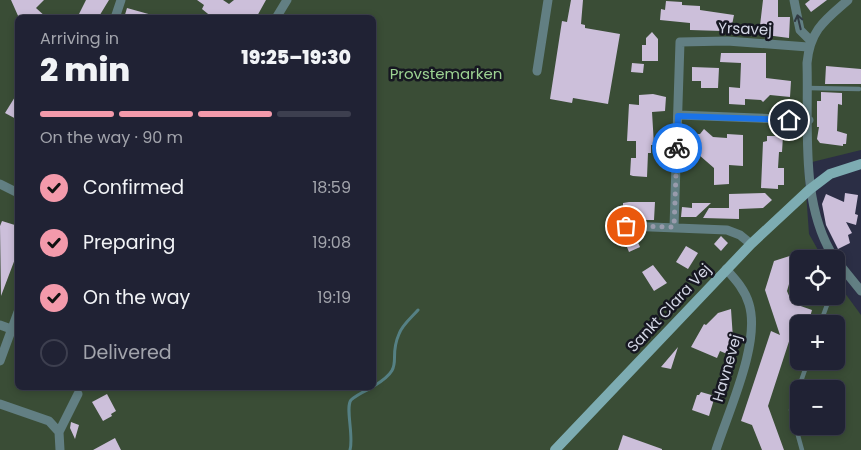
<!DOCTYPE html>
<meta charset="utf-8">
<style>
body{margin:0;font-family:Poppins,sans-serif;background:#282a3c;color:#f1f3f6;height:100vh;display:flex;flex-direction:column;font-size:19px;white-space:nowrap}
*{box-sizing:border-box;margin:0}
p{font-size:16px;color:#a2a4ac}
.icon{flex:none;width:28px;height:28px;fill:none;stroke:currentColor;stroke-width:2;stroke-linecap:round;stroke-linejoin:round}
.map{position:relative;flex:1;overflow:hidden}
.sheet{position:absolute;left:15px;top:15px;width:361px;height:375px;display:flex;flex-direction:column;background:#202234;border-radius:8px;box-shadow:0 2px 8px #0003,0 0 0 1px #3d3f4f}
.sheet>*{flex:none}
.controls{position:absolute;left:790px;top:250px;display:grid;gap:10px}
.controls a{display:grid;place-items:center;width:55px;height:55px;border-radius:8px;background:#202234;box-shadow:0 2px 8px #0003,0 0 0 1px #3d3f4f;font-size:25px}
.pin{position:absolute;display:grid;place-items:center;width:42px;height:42px;color:#fff;margin:-21px;border:2px solid #fff;border-radius:50%;box-shadow:0 1px 5px #0007}
.courier{position:absolute;display:grid;place-items:center;width:50px;height:50px;margin:-25px;border:4px solid #1a73e8;border-radius:50%;background:#fff;color:#222;box-shadow:0 1px 6px #0007}
.headline em{font-style:normal;font-weight:800}
.headline div{display:flex;flex-direction:column-reverse}
.headline{display:flex;align-items:center;justify-content:space-between;height:85px;padding:0 25px}
h1{font-size:32px;font-weight:800;line-height:38px}
.bar{display:grid;grid-template-columns:repeat(4,1fr);gap:8px 5px;align-content:center;height:60px;padding:0 25px}
.bar i{height:6px;border-radius:4px;background:#3d3f4f}
.bar .active{background:#f39aab}
.bar p{grid-column:span 4}
ol{padding:0 25px;list-style:none}
li{display:flex;align-items:center;gap:15px;height:55px}
li p{margin-inline-start:auto}
li .icon{padding:5px;border-radius:50%;background:#f39aab;color:#111;stroke-width:4}
li:last-child{color:#a2a4ac}
li i{width:28px;height:28px;border:2px solid #3d3f4f;border-radius:50%}
.map>svg:first-child{display:block}
.green{fill:#3a4d36;fill-rule:evenodd}
.lines{fill:none;stroke-linecap:round;stroke-linejoin:round}
.stream{stroke:#558084;stroke-width:3}
.building{fill:#ccbfda}
.lane{stroke:#627f83;stroke-width:4.5}
.street{stroke:#627f83;stroke-width:9}
.secondary{stroke:#7dacb2;stroke-width:10}
.oneway{stroke:#313b43}
.done{stroke:#989bac;stroke-width:5;stroke-dasharray:0 9}
.route{stroke:#1a73e8;stroke-width:6}
.labels{text-anchor:middle;stroke-width:5;stroke-linejoin:round;paint-order:stroke}
.street-label{font-size:15px;fill:#d2d5e4;stroke:#161721}
.park-label{font-size:15px;fill:#9cd292;stroke:#161721}
</style>
<div class="map">
<svg width="861" height="450" viewBox="0 0 861 450">
<rect width="100%" height="100%" fill="#2b2e45"/>
<path class="green" d="M0 0H861V150L804 164 809 234 823 259H799V296H836V281L861 315V450H0ZM18 18H374V388H18ZM799 324H836V361H799ZM799 389H836V426H799Z"/>
<g class="lines">
<path class="stream" d="M374 386C407 366 387 361 399 334 402 325 412 317 418 310
M350 450C354 436 345 407 351 400 356 395 365 391 371 388"/>
</g>
<path class="building" d="M11 0H44L36 8 47 18H19Z
M86 0H109L98 18H77Z
M197 0H223L229 4 234 0H266L256 18H213L202 9 204 5Z
M571 0H583L581 24 585 25V28L620 34 608 104 573 98 572 103 550 99 562 21 567 22Z
M763 0H778V17H790L789 38 759 34Z
M810 0H827L811 12 805 4Z
M666 1 682 2V5L700 6V10L734 15 732 25 722 23V31L690 30V23L660 20 661 9 665 10Z
M127 8 152 15V18H124Z
M652 32 658 39V61H642V45H646V38Z
M721 53H766V78L791 81 790 97 770 95 763 102 761 100 745 99V105L729 104V87L740 88 741 63 720 62Z
M632 63 644 64 643 73 631 72Z
M826 66 861 69V84H825Z
M692 67 719 68 718 88H701V81H692Z
M18 92V120L5 113Z
M821 92 842 93V105L838 104 837 131 847 134 846 144H843V146L820 143 817 139 819 127H817V101H821Z
M653 94 666 97 665 111 652 112 654 145H651V153H648L647 177 633 176 630 175 631 158H636V141H627L629 104 639 105V95Z
M704 129 713 137 727 138V134L743 135V166L729 165V184L714 185V168L691 148 696 134H700Z
M767 136H783L782 152H779L778 168H784V185H778V189L761 188 763 142 767 141Z
M765 193 772 200 763 208 739 209V219L703 218 709 208H729V194Z
M845 193 858 195 855 214 858 215 856 225 846 222 852 233 848 235 850 243 838 249 826 225 822 204 826 194 844 202Z
M629 202H655L654 220H623V203Z
M692 203H711L696 217H681L682 207 692 208Z
M2 221 18 226V251L1 296 0 226Z
M721 236 728 243 721 251 714 244Z
M636 238 640 247 629 252 625 242Z
M686 246 698 253 688 269 676 262Z
M799 253V275L791 277 787 291 792 303 812 310 808 324H799V327L794 326 768 406 784 450H762L752 425 741 421 771 331 780 335 765 290 774 261Z
M653 265 667 283 654 291 642 272Z
M731 309 733 339 727 354 720 351 717 358 691 347 704 324 706 325 718 313Z
M678 347 671 369 661 367Z
M701 392 715 396 709 416 692 410 697 395H699Z
M107 394 116 411 111 414 112 416 103 421 92 402Z
M71 422 79 425 75 439 70 428Z
M623 435 662 449V450H618Z
M115 438 121 450H93Z"/>
<g class="lines">
<path class="lane" d="M808 88 859 89
M820 324 827 305
M802 450 791 410 808 361"/>
<path class="street" d="M794 0 800 30 810 40
M115 18 121 0
M276 18 287 0
M537 71 548 0
M678 115 809 120
M0 184 18 193
M626 226 727 230 740 235 751 244
M674 227 680 42 727 41 808 47
M835 259C799 205 809 125 807 63 810 30 825 20 848 0
M836 260 861 291
M0 325 11 329
M0 361 18 312
M0 404 49 421 59 432 60 450
M59 432 78 394
M716 450C728 412 761 343 749 304 745 290 736 280 726 269"/>
<path class="secondary" d="M555 450 751 244 809 190 830 174 861 164"/>
</g>
<defs><path id="oneway-shaft" d="M-6 0H5M1.5-3L5.5 0L1.5 3" fill="none" stroke-width="1.6" stroke-linecap="round" stroke-linejoin="round" transform="scale(1.25)"/></defs>
<use class="oneway" href="#oneway-shaft" transform="translate(799 22) rotate(-103)"/>
<g class="lines">
<path class="done" d="M626 226 674 227 677 148"/>
<path class="route" d="M677 148 678 116 789 120"/>
</g>
<g class="labels">
<g class="street-label">
<text transform="translate(745 29) rotate(2)" y="5">Yrsavej</text>
<text transform="translate(669 308) rotate(-47)" y="5">Sankt Clara Vej</text>
<text transform="translate(727 368) rotate(-74)" y="5">Havnevej</text>
</g>
<g class="park-label">
<text x="446" y="79">Provstemarken</text>
</g>
</g>
</svg>
<div class="controls">
<a><svg class="icon" aria-label="locate" viewBox="0 0 24 24"><circle cx="12" cy="12" r="6"/><path d="M12 2v4M12 18v4M2 12h4M18 12h4"/></svg></a>
<a>+</a>
<a>−</a>
</div>
<div class="pin" style="left:626px;top:226px;background:#ea580c"><svg class="icon" aria-label="bag" viewBox="0 0 24 24"><path d="M5 8h14l-1 12H6zM9 8a3 3 0 0 1 6 0"/></svg></div>
<div class="pin" style="left:789px;top:120px;background:#1f2937"><svg class="icon" aria-label="home" viewBox="0 0 24 24"><path d="M3 11l9-7 9 7M6 9v11h12V9"/></svg></div>
<div class="courier" style="left:677px;top:148px"><svg class="icon" aria-label="bike" viewBox="0 0 24 24"><circle cx="6" cy="16" r="4"/><circle cx="18" cy="16" r="4"/><path d="M6 16l4-8h5l3 8M10 8l3 8H6M13 5h3"/></svg></div>
<section class="sheet">
<div class="headline"><div><h1>2 min</h1><p>Arriving in</p></div><em>19:25–19:30</em></div>
<div class="bar"><i class="active"></i><i class="active"></i><i class="active"></i><i></i><p>On the way · 90 m</p></div>
<ol>
<li><svg class="icon" aria-label="check" viewBox="0 0 24 24"><path d="M5 12l5 5 9-10"/></svg>Confirmed<p>18:59</p></li>
<li><svg class="icon" aria-label="check" viewBox="0 0 24 24"><path d="M5 12l5 5 9-10"/></svg>Preparing<p>19:08</p></li>
<li><svg class="icon" aria-label="check" viewBox="0 0 24 24"><path d="M5 12l5 5 9-10"/></svg>On the way<p>19:19</p></li>
<li><i></i>Delivered</li>
</ol>
</section>
</div>
